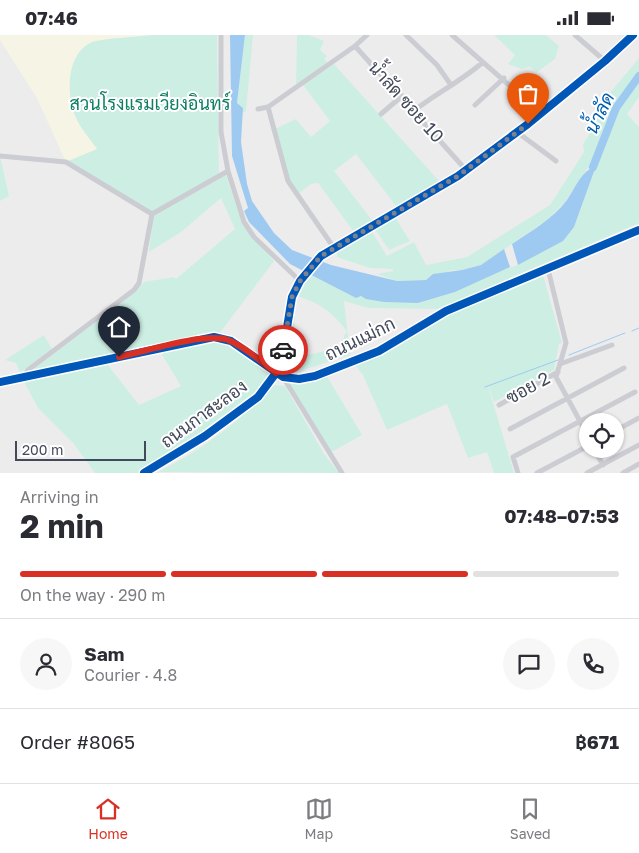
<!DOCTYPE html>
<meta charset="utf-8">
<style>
body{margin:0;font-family:"Golos Text",Sarabun,sans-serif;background:#f7f7f7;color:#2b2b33;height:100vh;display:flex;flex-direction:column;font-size:19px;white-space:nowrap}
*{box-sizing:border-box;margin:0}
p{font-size:16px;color:#7c7c81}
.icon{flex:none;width:28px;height:28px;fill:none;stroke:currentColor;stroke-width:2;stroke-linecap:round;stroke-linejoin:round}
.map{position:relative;height:438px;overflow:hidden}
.sheet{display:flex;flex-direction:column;background:#fff;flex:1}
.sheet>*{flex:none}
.buttons{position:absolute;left:579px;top:378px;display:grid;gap:10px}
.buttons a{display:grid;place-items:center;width:45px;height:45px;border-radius:50%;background:#fff;box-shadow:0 1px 4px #0004;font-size:25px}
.scale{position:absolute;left:15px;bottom:12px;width:131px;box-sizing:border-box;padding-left:5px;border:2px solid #42495a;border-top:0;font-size:14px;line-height:18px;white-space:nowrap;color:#42495a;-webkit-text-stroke:4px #fff;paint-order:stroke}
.pin{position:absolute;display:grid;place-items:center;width:42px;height:42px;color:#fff;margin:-51px -21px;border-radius:50% 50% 50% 0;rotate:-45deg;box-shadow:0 0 5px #0007}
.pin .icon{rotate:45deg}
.courier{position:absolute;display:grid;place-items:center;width:50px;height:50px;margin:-25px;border:4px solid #d93025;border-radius:50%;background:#fff;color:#222;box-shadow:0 1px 6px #0007}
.head em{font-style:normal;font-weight:700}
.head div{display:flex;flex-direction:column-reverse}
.head{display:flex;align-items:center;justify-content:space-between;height:85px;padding:0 20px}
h1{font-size:32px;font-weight:700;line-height:38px}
.bar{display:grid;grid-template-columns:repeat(4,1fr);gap:8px 5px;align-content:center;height:60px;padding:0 20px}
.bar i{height:6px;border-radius:4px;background:#e1e1e2}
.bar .selected{background:#d93025}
.bar p{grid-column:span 4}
.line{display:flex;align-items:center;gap:12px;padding:0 20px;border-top:1px solid #e1e1e2}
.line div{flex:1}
.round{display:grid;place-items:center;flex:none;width:52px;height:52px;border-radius:26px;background:#f7f7f7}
.status{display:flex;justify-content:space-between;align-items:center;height:35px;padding:0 25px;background:#fff;direction:ltr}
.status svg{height:14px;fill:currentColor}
.dock{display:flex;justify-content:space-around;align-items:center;height:70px;border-top:1px solid #e1e1e2;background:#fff;font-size:14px;color:#7c7c81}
.dock a{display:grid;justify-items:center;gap:2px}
.dock .selected{color:#d93025}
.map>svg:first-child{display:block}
.commercial{fill:#f6f5e5}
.green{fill:#cdefe3}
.water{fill:#9ecaf1}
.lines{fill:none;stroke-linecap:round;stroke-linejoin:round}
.stream{stroke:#9ecaf1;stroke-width:1}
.river{stroke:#9ecaf1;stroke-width:8}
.minor{stroke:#cccdd2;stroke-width:5}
.cycleway-casing{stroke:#fff;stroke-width:11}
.cycleway{stroke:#0057b8;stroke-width:8}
.done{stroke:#7e828d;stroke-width:5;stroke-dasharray:0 9}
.route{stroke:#d93025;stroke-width:6}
.labels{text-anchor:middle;stroke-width:4;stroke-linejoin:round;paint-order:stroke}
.street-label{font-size:18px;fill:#42495a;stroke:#fff}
.park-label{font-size:18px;fill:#0e7f63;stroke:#fff}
.water-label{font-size:19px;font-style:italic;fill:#005eaf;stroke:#fff}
</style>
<div class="status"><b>07:46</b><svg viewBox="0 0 49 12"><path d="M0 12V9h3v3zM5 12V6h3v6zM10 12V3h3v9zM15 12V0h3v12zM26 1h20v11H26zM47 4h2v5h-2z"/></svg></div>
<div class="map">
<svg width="639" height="438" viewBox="0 0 639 438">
<rect width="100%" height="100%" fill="#edecec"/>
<path class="commercial" d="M0 0H152L91 7 97 114 66 127 37 63 0 5Z"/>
<path class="green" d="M152 0H217L219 142 152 179 66 127 97 114C91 106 84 97 79 89 66 66 64 22 90 8 100 3 139 2 152 0Z
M245 0H253L246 76 242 78 243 73 237 68Z
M297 0H309L324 6 320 15 327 21 324 24 329 29 296 52Z
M494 0H546L559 11 555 24 537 37 530 32 521 34 508 29 515 20Z
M639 23V62L627 79 639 92V188L439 274 368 273 344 266 350 320 291 339 282 336 295 269 294 311 307 320 329 315 337 317 344 312V301L347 296C330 276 323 270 298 261L310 239 356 263 361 261 418 268 455 257 495 237 518 230 574 192 596 131 587 134 566 166 547 185 481 230 462 235H452L426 245 397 246 377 239 393 236V234L370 233 337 222V215L371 195 387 221 414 207 426 230 467 222 550 170 584 117 583 109 593 94 600 70Z
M334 29 439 146 396 171 356 119 334 136 372 185 354 197 318 148 311 149 298 159 288 143 275 94 296 84 311 102 330 86 303 50Z
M0 121 9 161 0 166Z
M226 140 242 189 274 226 219 299 36 336 35 333 129 262 144 247 174 242 176 244 235 194 221 163 181 197 149 217 153 181Z
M394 181 410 206 389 215 374 193Z
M543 240 562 308 559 309 554 335 494 367 486 344 514 438H494L487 417 468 423 447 369 387 395 363 340 355 330 371 324 445 280Z
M44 300 52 314 20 338 16 328 5 325Z
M208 303 233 308 276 338 248 370 144 438H95L74 409 38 373 22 343 104 325 139 370 181 351 158 313Z
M325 338 362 400 328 419 287 349 292 344Z
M273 350 285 351 324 419 339 438 158 437C201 416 241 386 273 350Z"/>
<path class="water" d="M230 0H245L237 68 243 73 241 107 247 149 252 166 274 198 292 215 331 230 397 246 426 245 433 239 462 235 481 230 504 214 510 232 455 257 418 268 384 267 366 264 361 261 356 263 290 229 249 187 244 176 248 173 232 121Z
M596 131 574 192 563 206 518 230 512 209C531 196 553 184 567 165 576 152 581 136 596 131Z"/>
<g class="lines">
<path class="stream" d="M632 296 639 293
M569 320 625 298
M485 352 558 325"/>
<path class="river" d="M593 132 616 73 639 41"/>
<path class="minor" d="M221 0V97L228 136 244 187 254 202 300 246
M367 0 355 11 466 135
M406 0 437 30 451 50
M452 0 541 78
M575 0 605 26
M475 70 504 43
M268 72 288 146 334 213
M258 74 268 72 355 11
M415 75C437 58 461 46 482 28
M381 79 402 61
M517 97 556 126
M0 121 66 127 152 179
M152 179 228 136
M548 234 566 308 556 342 588 401
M560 329 612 310
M283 342 342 438
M22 343 28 335 134 255 139 248 152 179
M0 347 214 302 231 306 283 342 299 344 315 341 379 316 446 276 639 195
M499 370 558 337
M510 394 624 333
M615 396 639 383
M594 414 603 430
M144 438 205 401 258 362 276 338 283 317 292 262 300 246 321 221 458 141 528 89 605 26 633 0
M518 438 513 422 635 357
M537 438 588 411
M587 438 639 410
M623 438 639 429"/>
<defs>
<path id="cycleway" d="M0 347 214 302 231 306 283 342 299 344 315 341 379 316 446 276 639 195
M144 438 205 401 258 362 276 338 283 317 292 262 300 246 321 221 458 141 528 89 605 26 633 0"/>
</defs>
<use href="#cycleway" class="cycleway-casing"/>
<use href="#cycleway" class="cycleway"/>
</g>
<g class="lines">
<path class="done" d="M283 315 292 262 300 246 321 221 458 141 528 89"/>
<path class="route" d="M119 322C145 316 206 297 228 305 246 312 261 327 276 338L283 315"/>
</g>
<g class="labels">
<g class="street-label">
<text transform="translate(406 67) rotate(48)" y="6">น้ำลัด ซอย 10</text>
<text transform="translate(360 304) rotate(-26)" y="6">ถนนแม่กก</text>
<text transform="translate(528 353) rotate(-29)" y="6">ซอย 2</text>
<text transform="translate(204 379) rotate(-36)" y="6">ถนนกาสะลอง</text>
</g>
<g class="park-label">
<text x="150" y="75">สวนโรงแรมเวียงอินทร์</text>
</g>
<g class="water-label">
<text transform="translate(599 78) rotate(-64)" y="7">น้ำลัด</text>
</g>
</g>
</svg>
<div class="buttons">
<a><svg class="icon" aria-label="locate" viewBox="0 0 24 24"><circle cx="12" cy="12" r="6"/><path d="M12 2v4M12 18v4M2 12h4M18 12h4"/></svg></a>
</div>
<div class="scale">200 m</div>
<div class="pin" style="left:528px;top:89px;background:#ea580c"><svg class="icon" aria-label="bag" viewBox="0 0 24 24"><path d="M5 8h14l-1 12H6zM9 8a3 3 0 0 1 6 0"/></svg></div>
<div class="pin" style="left:119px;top:322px;background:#1f2937"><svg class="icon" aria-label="home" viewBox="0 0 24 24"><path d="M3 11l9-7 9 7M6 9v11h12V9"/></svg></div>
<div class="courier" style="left:283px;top:315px"><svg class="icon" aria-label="car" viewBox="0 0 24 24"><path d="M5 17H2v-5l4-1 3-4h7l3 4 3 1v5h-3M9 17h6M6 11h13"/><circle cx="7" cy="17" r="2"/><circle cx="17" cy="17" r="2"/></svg></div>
</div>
<section class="sheet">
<div class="head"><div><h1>2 min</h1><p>Arriving in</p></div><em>07:48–07:53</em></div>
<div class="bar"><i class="selected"></i><i class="selected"></i><i class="selected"></i><i></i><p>On the way · 290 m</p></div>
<div class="line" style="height:90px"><a class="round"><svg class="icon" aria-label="person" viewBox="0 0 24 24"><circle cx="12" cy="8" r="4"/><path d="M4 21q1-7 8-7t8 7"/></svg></a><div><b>Sam</b><p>Courier · 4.8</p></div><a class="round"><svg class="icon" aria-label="chat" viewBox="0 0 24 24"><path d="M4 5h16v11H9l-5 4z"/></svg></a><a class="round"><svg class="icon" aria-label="phone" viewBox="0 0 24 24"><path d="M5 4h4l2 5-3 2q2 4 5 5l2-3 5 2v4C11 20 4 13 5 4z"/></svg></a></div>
<div class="line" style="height:65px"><div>Order #8065</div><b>฿671</b></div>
</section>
<nav class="dock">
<a class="selected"><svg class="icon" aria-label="home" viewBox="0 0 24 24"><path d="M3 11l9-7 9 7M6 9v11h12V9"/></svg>Home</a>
<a><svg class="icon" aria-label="map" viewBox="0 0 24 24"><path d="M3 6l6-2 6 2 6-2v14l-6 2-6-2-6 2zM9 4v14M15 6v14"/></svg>Map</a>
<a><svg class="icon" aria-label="saved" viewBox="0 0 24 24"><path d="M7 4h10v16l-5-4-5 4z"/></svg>Saved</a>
</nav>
